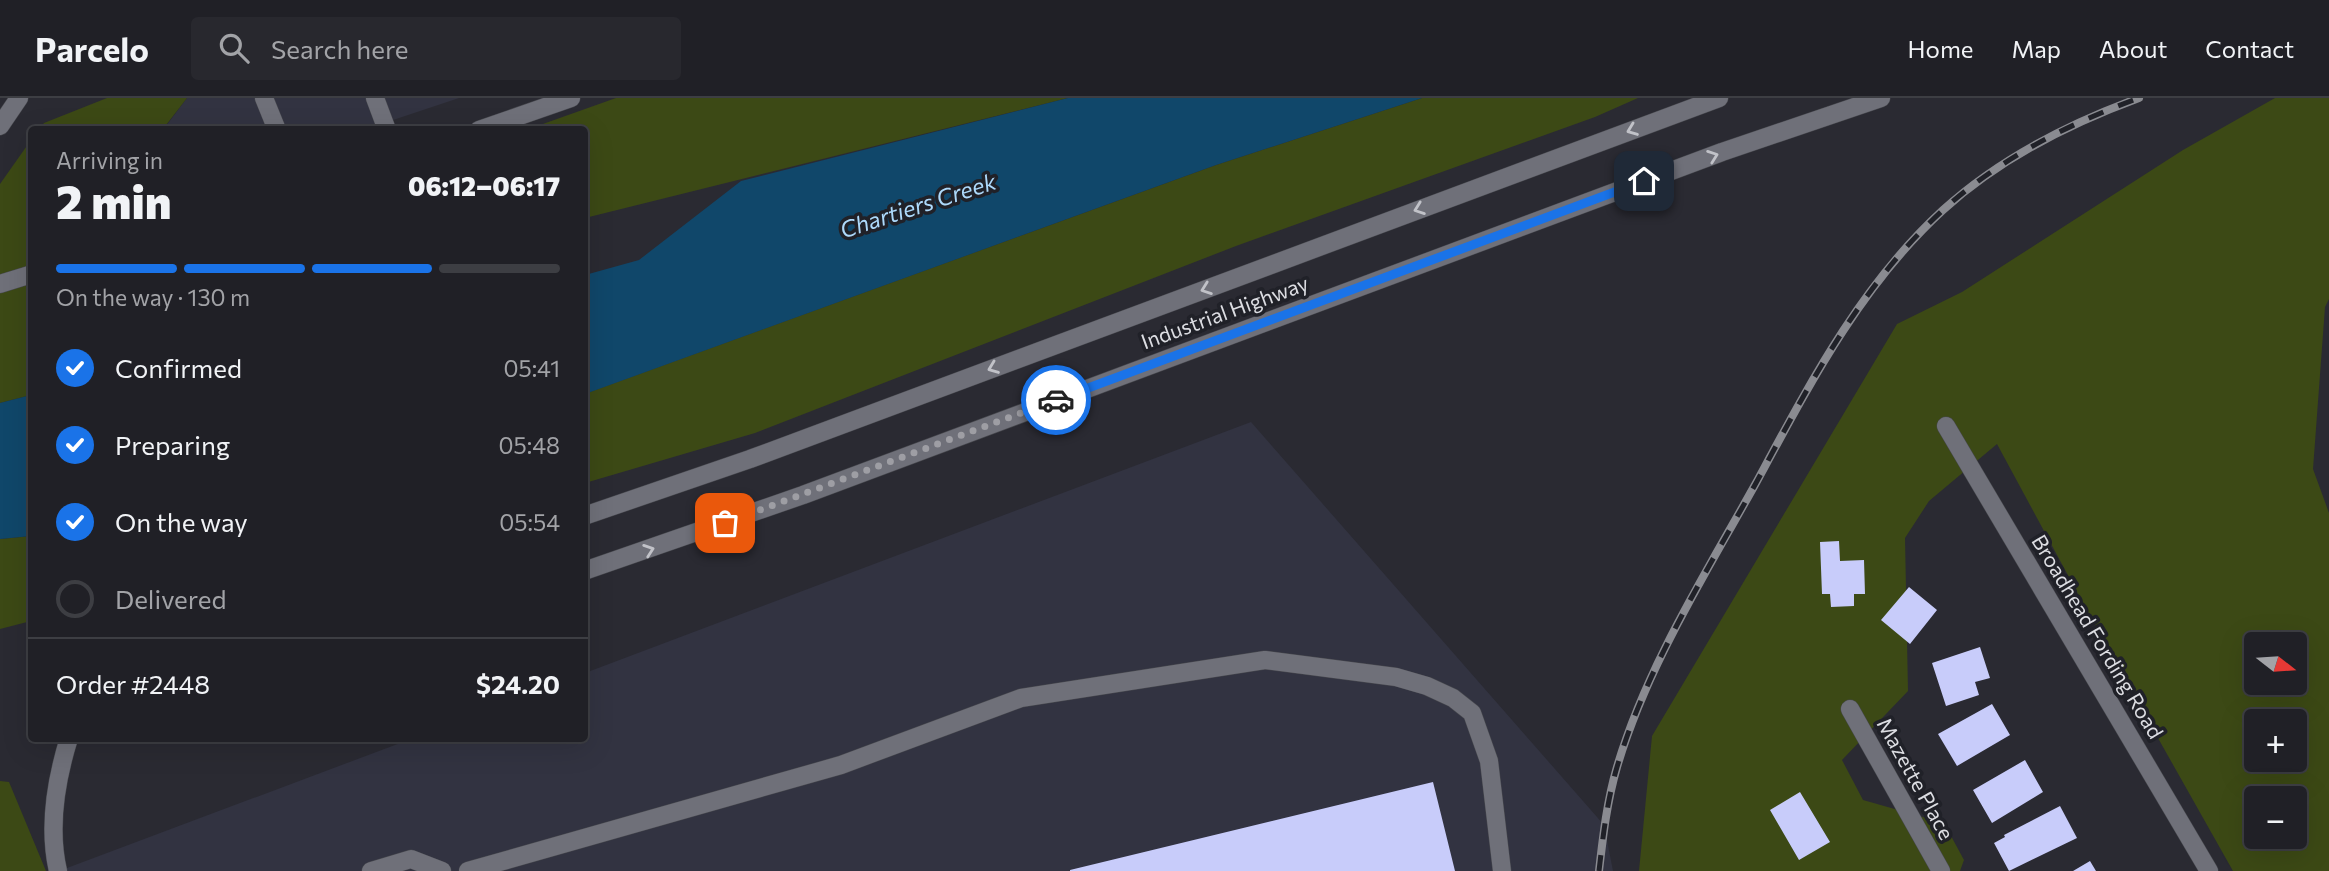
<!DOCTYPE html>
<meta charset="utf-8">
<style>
body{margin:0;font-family:Commissioner,sans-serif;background:#28282e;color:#f1f3f6;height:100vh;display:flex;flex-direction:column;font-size:26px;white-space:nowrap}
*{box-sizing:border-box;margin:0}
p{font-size:23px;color:#a2a3a7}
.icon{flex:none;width:38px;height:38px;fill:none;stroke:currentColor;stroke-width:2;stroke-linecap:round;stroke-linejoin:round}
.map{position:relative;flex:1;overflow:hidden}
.drawer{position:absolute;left:28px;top:28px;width:560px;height:616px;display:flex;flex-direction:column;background:#202026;border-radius:7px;box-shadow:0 7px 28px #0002,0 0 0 2px #3d3e43}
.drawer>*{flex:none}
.needle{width:46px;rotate:107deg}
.buttons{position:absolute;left:2244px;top:534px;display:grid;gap:14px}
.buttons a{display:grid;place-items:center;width:63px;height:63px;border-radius:7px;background:#202026;box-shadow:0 7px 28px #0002,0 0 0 2px #3d3e43;font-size:35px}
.pin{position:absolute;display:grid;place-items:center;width:60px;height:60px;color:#fff;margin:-30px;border-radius:14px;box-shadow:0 4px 10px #0006}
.courier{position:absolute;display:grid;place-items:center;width:70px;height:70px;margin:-35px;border:5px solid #1a73e8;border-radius:50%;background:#fff;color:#222;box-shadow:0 2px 9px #0007}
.head em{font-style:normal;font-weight:800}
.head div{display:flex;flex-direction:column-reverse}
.head{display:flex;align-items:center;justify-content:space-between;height:119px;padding:0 28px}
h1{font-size:46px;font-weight:800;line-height:52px}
.bar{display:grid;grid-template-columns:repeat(4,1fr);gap:10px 7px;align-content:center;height:84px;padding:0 28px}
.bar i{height:9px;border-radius:5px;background:#3d3e43}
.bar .active{background:#1a73e8}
.bar p{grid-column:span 4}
.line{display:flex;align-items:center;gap:18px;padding:0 28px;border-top:2px solid #3d3e43}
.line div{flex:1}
ol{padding:0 28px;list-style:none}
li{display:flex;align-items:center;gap:21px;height:77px}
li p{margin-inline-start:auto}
li .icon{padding:7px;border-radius:50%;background:#1a73e8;color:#fff;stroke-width:4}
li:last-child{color:#a2a3a7}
li i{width:38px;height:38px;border:4px solid #3d3e43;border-radius:50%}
header{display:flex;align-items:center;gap:42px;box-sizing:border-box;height:98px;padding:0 35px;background:#202026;border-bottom:2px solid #3d3e43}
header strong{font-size:33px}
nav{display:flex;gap:38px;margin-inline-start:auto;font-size:24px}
.search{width:490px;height:63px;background:#28282e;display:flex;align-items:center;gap:18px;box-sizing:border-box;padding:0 24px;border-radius:7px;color:#a2a3a7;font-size:26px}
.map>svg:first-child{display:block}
.built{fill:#323341}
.green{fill:#3c4915;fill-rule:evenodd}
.water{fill:#10476a}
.building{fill:#c8ccfa}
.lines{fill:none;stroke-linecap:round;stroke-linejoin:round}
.minor-casing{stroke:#47484e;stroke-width:19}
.minor{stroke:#6f7079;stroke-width:18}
.rail-casing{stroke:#8a8b91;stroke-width:8}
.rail{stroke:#202128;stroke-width:5;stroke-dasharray:16;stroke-linecap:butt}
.oneway{stroke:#c1c2c8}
.done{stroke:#9e9ea4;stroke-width:7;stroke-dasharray:0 12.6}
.route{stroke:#1a73e8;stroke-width:9}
.labels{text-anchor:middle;stroke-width:7;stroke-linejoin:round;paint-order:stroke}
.street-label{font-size:21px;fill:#dcdde2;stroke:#202128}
.water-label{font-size:23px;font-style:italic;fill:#add9fb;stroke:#202128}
</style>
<header>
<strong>Parcelo</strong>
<div class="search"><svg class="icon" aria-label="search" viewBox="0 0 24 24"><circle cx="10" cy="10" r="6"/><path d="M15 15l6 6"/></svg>Search here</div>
<nav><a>Home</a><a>Map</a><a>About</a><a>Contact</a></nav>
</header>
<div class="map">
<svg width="2329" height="773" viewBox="0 0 2329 773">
<rect width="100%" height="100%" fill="#2a2a32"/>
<path class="built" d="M187 0H459L366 31 163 32Z
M1251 324 1604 727 1613 773H59L411 641 584 640 585 575Z"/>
<path class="green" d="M107 0H187L163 31H39L44 25Z
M616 0H1068L585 120 584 32H526Z
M1422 0H1638L1595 19 1236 148 755 335 585 385 584 296 1216 67Z
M2275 0H2329V201L2325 209 2313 371 2329 415V773H2233L2110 555 1997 346 1929 403 1905 440 1908 593 1842 662 1863 702 1944 725 1964 762 1960 773H1639L1652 638 1897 226 1962 194 2183 52ZM2256 546H2294V584H2256ZM2256 623H2294V662H2256ZM2256 700H2294V738H2256Z
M31 42V297L0 305V86Z
M31 438V523L0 531V441Z
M0 683 9 684 46 773H0Z"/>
<path class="water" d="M1068 0H1422L1216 67 585 296V177L639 162 741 83Z
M31 297V438L0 441V305Z"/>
<path class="building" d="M1839 443 1840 463 1864 462 1865 496H1854V508L1831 509 1830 496H1822L1820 444Z
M1909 489 1937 512 1910 546 1881 522Z
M1980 549 1990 580 1975 584 1979 597 1946 608 1932 565Z
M1992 606 2010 637 1957 668 1938 636Z
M2025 662 2043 694 1992 725 1973 692Z
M1433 684 1455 773H1070V772Z
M1800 694 1830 744 1799 762 1770 712Z
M2060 708 2077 740 2009 773 1994 745 2005 739 2004 737Z
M2090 763 2096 773H2073Z"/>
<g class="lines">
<defs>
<path id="minor" d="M264 0 277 32
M375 0 387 32
M0 28 19 0
M479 32 571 0
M0 186 32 176
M1946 328 2209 773
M584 418 750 361 1719 0
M584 473 803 397 1722 54 1881 0
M1850 611 1941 773
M58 773C48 730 56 682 69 640
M371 773 411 761 442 773
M468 773 841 667 1021 600 1265 562 1396 579 1427 588 1453 600 1472 615 1489 663 1502 773"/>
</defs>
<use href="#minor" class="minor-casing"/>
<use href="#minor" class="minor"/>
<defs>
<path id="rail" d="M1599 773C1603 738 1607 703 1617 669 1647 568 1705 477 1756 385 1809 287 1860 188 1943 112 1999 61 2068 26 2139 0"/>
</defs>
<use href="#rail" class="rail-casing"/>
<use href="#rail" class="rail"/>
</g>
<defs><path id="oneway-chevron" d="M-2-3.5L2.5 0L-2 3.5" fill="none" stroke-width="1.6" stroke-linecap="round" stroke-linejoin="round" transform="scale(1.75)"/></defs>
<g class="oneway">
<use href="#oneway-chevron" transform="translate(1632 32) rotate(159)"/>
<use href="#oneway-chevron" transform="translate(1713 58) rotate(-20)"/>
<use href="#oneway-chevron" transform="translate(1419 111) rotate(160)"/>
<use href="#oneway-chevron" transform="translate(1206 191) rotate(160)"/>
<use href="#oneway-chevron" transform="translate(993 270) rotate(159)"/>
<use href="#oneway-chevron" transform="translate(649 452) rotate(-19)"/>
</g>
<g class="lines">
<path class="done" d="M725 425 1056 302"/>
<path class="route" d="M1056 302 1644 83"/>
</g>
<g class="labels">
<g class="street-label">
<text transform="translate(1225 215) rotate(-20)" y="7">Industrial Highway</text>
<text transform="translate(2097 539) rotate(59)" y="7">Broadhead Fording Road</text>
<text transform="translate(1915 681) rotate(61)" y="7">Mazette Place</text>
</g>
<g class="water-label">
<text transform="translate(918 108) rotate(-18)" y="8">Chartiers Creek</text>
</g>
</g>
</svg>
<div class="buttons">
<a><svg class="needle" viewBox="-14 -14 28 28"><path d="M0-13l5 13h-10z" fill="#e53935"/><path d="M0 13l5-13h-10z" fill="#a2a3a7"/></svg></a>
<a>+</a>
<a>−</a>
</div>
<div class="pin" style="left:725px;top:425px;background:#ea580c"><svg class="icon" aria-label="bag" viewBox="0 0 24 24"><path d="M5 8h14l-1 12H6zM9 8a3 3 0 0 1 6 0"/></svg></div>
<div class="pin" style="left:1644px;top:83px;background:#1f2937"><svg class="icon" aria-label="home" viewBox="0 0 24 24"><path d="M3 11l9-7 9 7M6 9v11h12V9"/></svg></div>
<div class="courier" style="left:1056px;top:302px"><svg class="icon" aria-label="car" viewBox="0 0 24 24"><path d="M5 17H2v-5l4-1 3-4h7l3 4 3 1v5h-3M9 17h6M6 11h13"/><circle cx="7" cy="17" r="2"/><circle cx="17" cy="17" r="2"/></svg></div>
<section class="drawer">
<div class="head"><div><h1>2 min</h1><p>Arriving in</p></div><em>06:12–06:17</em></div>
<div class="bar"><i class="active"></i><i class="active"></i><i class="active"></i><i></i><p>On the way · 130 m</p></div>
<ol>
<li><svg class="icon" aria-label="check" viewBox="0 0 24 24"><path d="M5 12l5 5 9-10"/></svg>Confirmed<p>05:41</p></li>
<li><svg class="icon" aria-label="check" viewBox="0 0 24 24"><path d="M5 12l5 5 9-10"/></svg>Preparing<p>05:48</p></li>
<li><svg class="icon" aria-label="check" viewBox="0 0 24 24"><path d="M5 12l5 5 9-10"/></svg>On the way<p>05:54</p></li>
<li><i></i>Delivered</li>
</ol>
<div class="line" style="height:91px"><div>Order #2448</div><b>$24.20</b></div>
</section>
</div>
